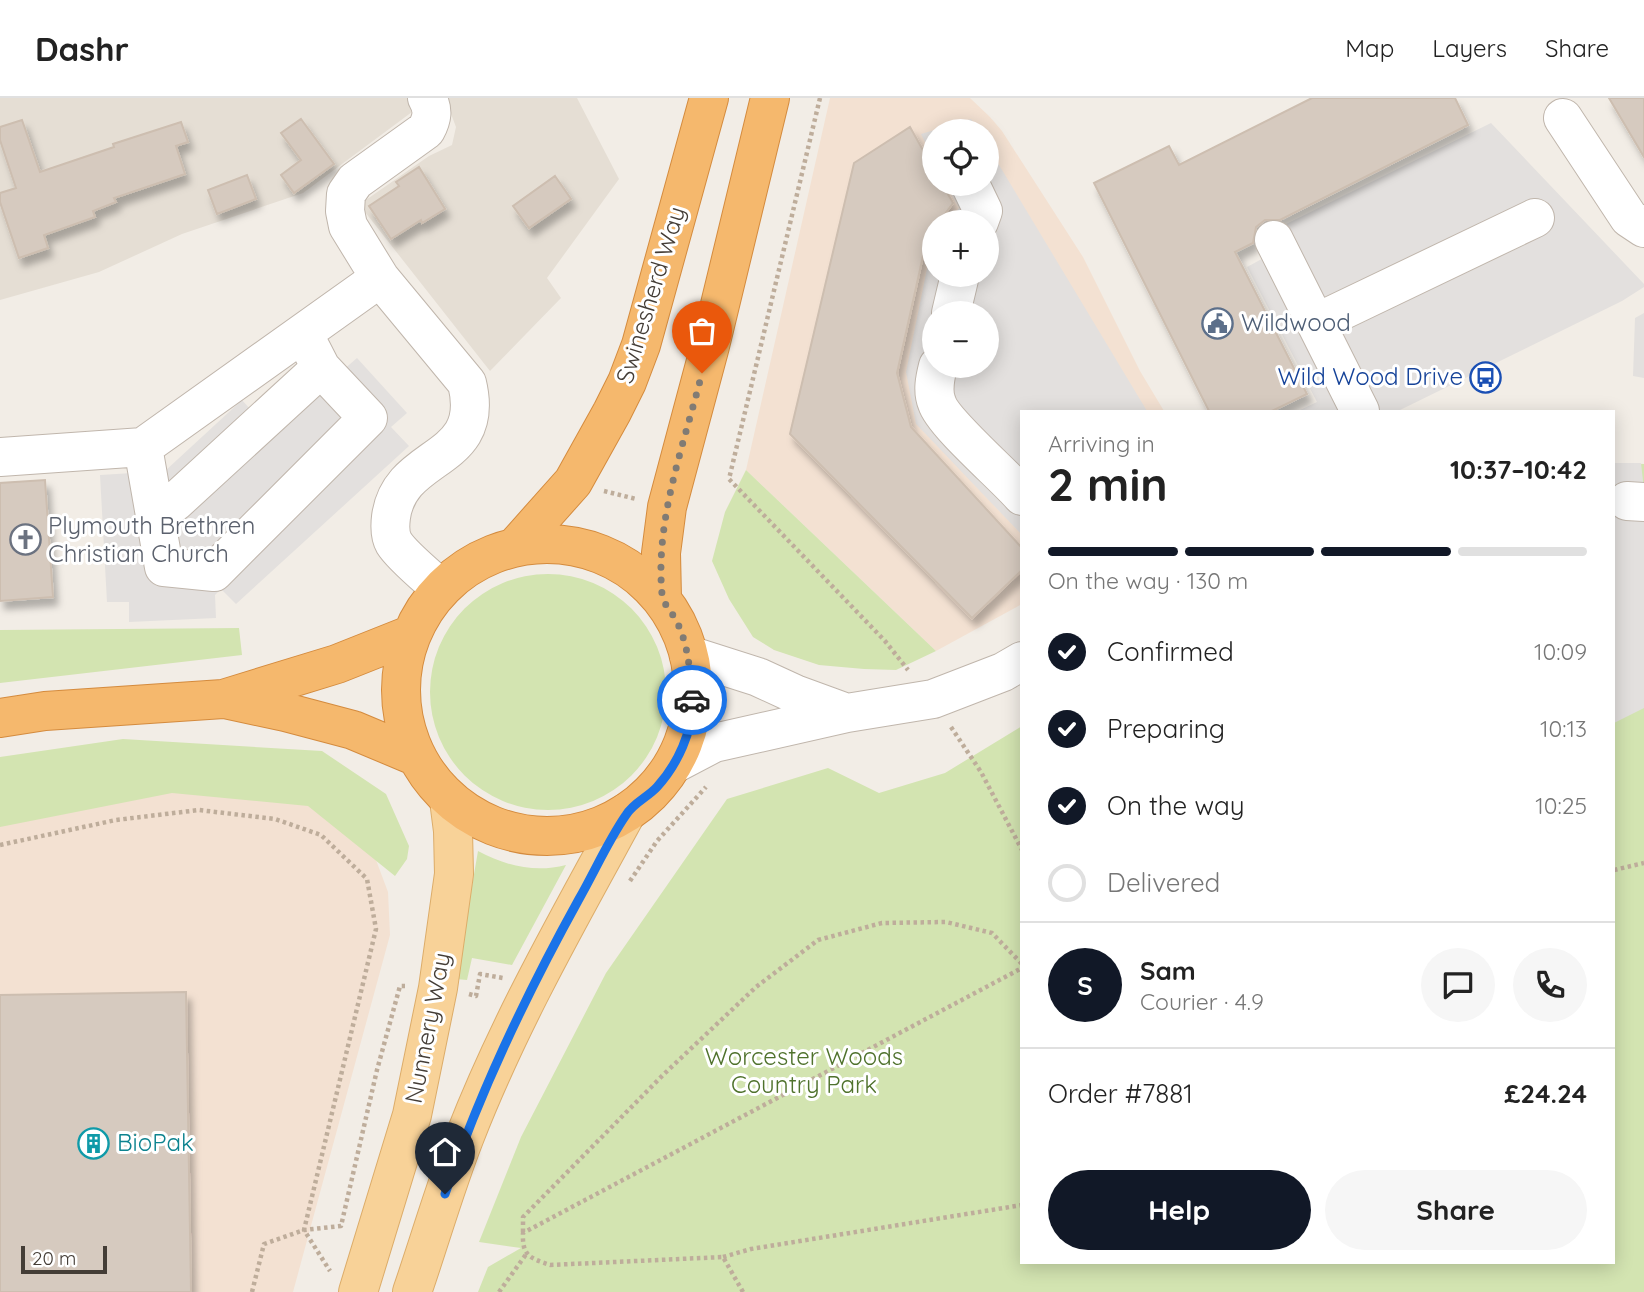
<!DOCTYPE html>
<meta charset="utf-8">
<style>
body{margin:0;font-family:Quicksand,sans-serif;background:#f6f6f6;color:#222;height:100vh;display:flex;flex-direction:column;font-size:26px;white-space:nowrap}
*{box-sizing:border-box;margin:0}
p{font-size:23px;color:#767676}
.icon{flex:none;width:38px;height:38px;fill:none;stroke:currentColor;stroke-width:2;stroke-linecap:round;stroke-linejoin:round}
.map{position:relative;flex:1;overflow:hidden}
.panel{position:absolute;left:1020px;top:312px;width:595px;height:854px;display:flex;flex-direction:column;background:#fff;border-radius:0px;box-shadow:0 4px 18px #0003}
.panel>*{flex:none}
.fabs{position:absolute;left:922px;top:21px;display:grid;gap:14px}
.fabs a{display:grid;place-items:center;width:77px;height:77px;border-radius:50%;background:#fff;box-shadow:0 4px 18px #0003;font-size:35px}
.scale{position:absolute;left:21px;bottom:18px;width:86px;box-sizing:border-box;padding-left:7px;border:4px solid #443d36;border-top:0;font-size:19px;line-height:24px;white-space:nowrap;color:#443d36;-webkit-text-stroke:5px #fff;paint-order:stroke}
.pin{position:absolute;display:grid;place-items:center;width:60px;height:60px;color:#fff;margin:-72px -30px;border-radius:50% 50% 50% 0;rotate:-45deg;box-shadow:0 0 7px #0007}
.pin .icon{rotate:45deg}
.courier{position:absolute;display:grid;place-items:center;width:70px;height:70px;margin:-35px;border:5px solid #1a73e8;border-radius:50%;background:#fff;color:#222;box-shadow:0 2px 9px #0007}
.head em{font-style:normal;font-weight:700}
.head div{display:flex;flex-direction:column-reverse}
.head{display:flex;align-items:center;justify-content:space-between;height:119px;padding:0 28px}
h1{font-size:46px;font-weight:700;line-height:52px}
.bar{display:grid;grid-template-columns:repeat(4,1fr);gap:10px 7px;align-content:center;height:84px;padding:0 28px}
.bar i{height:9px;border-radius:5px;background:#e0e0e0}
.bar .active{background:#111827}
.bar p{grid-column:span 4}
.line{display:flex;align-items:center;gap:18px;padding:0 28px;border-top:2px solid #e0e0e0}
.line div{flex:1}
.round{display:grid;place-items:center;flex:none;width:74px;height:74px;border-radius:37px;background:#f6f6f6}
ol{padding:0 28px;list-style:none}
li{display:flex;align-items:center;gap:21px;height:77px}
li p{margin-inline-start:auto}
li .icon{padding:7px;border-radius:50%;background:#111827;color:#fff;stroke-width:4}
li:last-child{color:#767676}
li i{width:38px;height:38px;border:4px solid #e0e0e0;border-radius:50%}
.button{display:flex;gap:14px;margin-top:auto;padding:14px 28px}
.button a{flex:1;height:80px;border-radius:42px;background:#111827;color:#fff;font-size:28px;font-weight:700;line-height:80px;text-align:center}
.button a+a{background:#f6f6f6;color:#222}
header{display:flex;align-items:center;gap:42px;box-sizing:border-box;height:98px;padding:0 35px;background:#fff;border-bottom:2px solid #e0e0e0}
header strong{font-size:33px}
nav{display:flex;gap:38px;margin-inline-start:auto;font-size:24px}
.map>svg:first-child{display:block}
.residential{fill:#e5ded4}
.commercial{fill:#f3e1d2;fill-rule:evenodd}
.green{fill:#d3e4b1}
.parking{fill:#e3e0de;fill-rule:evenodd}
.building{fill:#d6cabf;stroke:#cdbeb0;stroke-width:2;filter:url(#shadow)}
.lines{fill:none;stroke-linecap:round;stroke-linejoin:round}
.minor-casing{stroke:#c0b6ac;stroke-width:40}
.major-casing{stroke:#dcac69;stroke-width:40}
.highway-casing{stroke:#d48b3e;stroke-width:40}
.path{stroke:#bead9b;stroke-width:4.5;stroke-dasharray:3.5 3.5;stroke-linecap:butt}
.minor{stroke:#fff;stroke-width:38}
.major{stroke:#f8d298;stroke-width:38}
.highway{stroke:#f5b86d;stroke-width:38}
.done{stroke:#817b74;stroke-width:7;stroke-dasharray:0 12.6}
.route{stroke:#1a73e8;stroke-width:9}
.labels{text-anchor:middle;stroke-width:6;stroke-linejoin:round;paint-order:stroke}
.street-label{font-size:24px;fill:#443d36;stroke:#fff}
.service-label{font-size:24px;fill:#4e5e75;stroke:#fff;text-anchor:start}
.transit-label{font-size:24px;fill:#164399;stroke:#fff;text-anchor:end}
.worship-label{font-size:24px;fill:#5b616d;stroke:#fff;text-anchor:start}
.park-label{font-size:24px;fill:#4f722c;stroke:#fff}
.culture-label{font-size:24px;fill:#0d838f;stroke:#fff;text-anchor:start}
</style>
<header>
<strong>Dashr</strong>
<nav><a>Map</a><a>Layers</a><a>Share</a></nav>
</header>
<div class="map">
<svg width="1644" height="1194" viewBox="0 0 1644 1194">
<defs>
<filter id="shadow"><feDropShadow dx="4.5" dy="8" stdDeviation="3.5" flood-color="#0004"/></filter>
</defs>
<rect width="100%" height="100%" fill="#f2ede6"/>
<path class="residential" d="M0 0H413L416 11 303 95 182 136 99 174 0 202Z
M445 0H577L619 81 547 180 561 200 490 273 365 114 363 104 429 58 452 47 456 29Z"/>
<path class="commercial" d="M830 0H970L990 19 1002 33 1083 159 1140 273 1164 313H1022V506L936 553 746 372ZM934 33H987V86H934ZM934 124H987V177H934ZM934 215H987V268H934Z
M258 688 342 716 370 746 388 794 390 837 293 1194H0V723L133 693Z"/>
<path class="green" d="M1614 365 1644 366V1194H478L488 1169 521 1150 479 1144 521 1039 606 875 727 701 828 670 879 695 945 675 1022 628V1164H1614Z
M746 372 936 553 896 572 864 571 819 567 774 552 753 539 729 501 712 463 725 414Z
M430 594a118 118 0 1 1 236 0a118 118 0 1 1-236 0Z
M239 530 242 557 0 585V532Z
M123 641 322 653 386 696 409 748 407 761 395 778 308 708 172 695 0 729V659Z
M478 753C506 768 535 775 566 767L512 867 472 860 467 882 456 881Z"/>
<path class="parking" d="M971 21 978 33H934V62L921 36Z
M1491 25 1644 186V189L1622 203 1398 313H1298L1317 304 1247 169 1286 148 1278 130Z
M987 47 1147 313H1022V437L916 326 906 274 931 151 934 146V177H987V124H949L959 110 946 86H987ZM934 215H987V268H934Z
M1644 215V280L1633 278 1635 220Z
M357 260 407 315 391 329 409 348 236 506 221 491 215 497 216 520 129 524V504H107L100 377 165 373 242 302 258 320 335 279Z
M1614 365H1641L1644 392V610L1614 625Z"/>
<path class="building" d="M1312 0H1455L1468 27 1280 122H1265L1256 129 1253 145 1235 154 1307 296 1272 313H1209L1094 85 1169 48 1179 67Z
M1609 0H1644V59Z
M301 21 334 66 294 95 281 77 301 62 281 35Z
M22 22 40 74 114 49 113 46 181 24 188 44 176 48 185 76 114 100 116 104 93 113 95 119 44 137 48 150 19 160 0 104V95L16 90 0 42V29Z
M910 29 934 72V86H942L953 105 939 124H934V130L927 140 897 275 911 329 1022 450V472L972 520 790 336 854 65Z
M419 69 445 111 422 125 421 122 391 141 369 108 399 88 396 84Z
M247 77 256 101 217 116 208 92Z
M555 78 571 101 529 130 513 108Z
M45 382 53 499 0 503V385Z
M186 894 191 1194H0V897Z"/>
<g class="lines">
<defs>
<path id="minor" d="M427 0C434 12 432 21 426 32L355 83 346 96 345 113 348 128 380 180 467 285C487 367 400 352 391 419 390 427 390 438 394 445 402 458 428 479 440 490
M1563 20 1629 120 1644 130
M970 86 983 113 979 124
M1274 142 1360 313
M951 215 960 177
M1316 225 1535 120
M938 268C935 280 932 293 937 305 943 325 1005 378 1022 398
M143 349 164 469 214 474 368 320 321 270 303 235
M0 359 143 349 380 180
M1627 403 1644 404
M154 412 175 404 321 270
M689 557 758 579 795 596 847 615
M674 666 714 645 847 615 933 601 1003 574 1022 563"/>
<path id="major" d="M358 1194 412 1017 438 890 454 776 453 733 449 702
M412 1194C430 1142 445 1089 465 1038 509 925 569 820 627 714"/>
<path id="highway" d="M401 592a146 146 0 1 1 292 0a146 146 0 1 1-292 0Z
M516 448 573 384 612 314 627 284 641 247 709 0
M662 500 661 455 667 409 710 248 770 0
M229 602 285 614 353 632 415 658
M0 620 45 613 223 601 337 566 410 537"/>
</defs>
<use href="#minor" class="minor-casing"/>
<use href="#major" class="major-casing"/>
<use href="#highway" class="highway-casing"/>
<path class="path" d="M820 0 729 381 885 543 908 572
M604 393 636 401
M951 629 981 674 1022 752
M0 747 116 722 199 712 275 721 321 737 367 781 376 831 304 1132 330 1173
M1614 772 1644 765
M630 783 657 743 706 689
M469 896 476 898 480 876 503 880
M523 1134V1119L663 977 756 889 818 842 882 825 946 824 992 835 1022 866
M723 1159 751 1151 1022 1107
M252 1194 264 1146 304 1132 341 1128 377 972 400 888H405
M499 1194 527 1155
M743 1194 723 1159 550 1167C530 1160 522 1158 523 1135L1022 870"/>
<use href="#minor" class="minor"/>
<use href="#major" class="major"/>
<use href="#highway" class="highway"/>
</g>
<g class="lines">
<path class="done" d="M692 602C690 574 689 549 677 524 672 514 663 506 662 496 655 421 684 347 702 275"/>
<path class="route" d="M445 1096C480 993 527 895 579 801 595 773 608 743 626 717 633 705 648 699 657 689 677 667 694 632 692 602"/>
</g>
<defs>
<symbol id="civic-ring" viewBox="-11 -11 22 22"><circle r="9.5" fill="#fff" stroke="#5c6f8a" stroke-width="1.5"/><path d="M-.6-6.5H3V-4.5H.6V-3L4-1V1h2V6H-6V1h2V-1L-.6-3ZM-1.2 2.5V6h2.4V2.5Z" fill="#5c6f8a"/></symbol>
<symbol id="bus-ring" viewBox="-11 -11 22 22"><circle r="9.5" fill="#fff" stroke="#1a4fb4" stroke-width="1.5"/><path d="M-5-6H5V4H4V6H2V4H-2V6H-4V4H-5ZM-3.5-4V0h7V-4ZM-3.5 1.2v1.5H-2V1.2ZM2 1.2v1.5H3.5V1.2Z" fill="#1a4fb4"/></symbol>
<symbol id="church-ring" viewBox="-11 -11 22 22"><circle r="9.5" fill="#fff" stroke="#6b7280" stroke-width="1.5"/><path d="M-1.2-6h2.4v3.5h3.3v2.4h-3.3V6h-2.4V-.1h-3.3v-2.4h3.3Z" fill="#6b7280"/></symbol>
<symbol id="building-ring" viewBox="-11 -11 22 22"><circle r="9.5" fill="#fff" stroke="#0f9aa8" stroke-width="1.5"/><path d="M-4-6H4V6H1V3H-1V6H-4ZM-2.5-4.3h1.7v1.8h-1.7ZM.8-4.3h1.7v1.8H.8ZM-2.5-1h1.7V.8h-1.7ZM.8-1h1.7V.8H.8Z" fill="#0f9aa8"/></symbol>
</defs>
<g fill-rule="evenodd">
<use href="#civic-ring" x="1200" y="208" width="35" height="35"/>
<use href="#bus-ring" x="1468" y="262" width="35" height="35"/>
<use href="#church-ring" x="8" y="424" width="35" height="35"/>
<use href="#building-ring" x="76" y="1028" width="35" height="35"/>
</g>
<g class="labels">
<g class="street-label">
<text transform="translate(651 197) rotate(-73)" y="8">Swinesherd Way</text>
<text transform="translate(428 930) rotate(-79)" y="8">Nunnery Way</text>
</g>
<g class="service-label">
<text x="1241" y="233">Wildwood</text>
</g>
<g class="transit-label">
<text x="1463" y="287">Wild Wood Drive</text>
</g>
<g class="worship-label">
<text x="48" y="436">Plymouth Brethren<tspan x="48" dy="28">Christian Church</tspan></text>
</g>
<g class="park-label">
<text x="804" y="967">Worcester Woods<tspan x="804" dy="28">Country Park</tspan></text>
</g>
<g class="culture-label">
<text x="117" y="1053">BioPak</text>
</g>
</g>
</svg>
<div class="fabs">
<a><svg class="icon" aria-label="locate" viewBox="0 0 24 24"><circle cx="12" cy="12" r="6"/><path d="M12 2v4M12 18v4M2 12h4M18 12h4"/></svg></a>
<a>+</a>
<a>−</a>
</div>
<div class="scale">20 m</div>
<div class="pin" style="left:702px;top:275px;background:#ea580c"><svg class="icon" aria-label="bag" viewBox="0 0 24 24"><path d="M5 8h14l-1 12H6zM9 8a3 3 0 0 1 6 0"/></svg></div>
<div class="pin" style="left:445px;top:1096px;background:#1f2937"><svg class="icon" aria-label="home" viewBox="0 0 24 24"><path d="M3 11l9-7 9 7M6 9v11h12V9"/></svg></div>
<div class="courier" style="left:692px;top:602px"><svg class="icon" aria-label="car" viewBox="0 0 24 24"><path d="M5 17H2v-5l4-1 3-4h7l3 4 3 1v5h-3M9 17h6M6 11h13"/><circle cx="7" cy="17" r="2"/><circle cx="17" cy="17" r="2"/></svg></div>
<section class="panel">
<div class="head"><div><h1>2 min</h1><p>Arriving in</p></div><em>10:37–10:42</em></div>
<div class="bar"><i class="active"></i><i class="active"></i><i class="active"></i><i></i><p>On the way · 130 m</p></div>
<ol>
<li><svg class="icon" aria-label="check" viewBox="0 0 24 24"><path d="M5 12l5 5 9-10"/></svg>Confirmed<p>10:09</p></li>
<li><svg class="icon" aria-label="check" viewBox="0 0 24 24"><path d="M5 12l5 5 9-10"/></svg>Preparing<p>10:13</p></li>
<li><svg class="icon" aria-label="check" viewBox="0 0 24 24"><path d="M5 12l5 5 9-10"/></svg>On the way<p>10:25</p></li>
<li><i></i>Delivered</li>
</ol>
<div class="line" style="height:126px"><b class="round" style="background:#111827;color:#fff">S</b><div><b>Sam</b><p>Courier · 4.9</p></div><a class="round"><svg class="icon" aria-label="chat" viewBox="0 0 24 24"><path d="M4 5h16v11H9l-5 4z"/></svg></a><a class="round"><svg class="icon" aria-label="phone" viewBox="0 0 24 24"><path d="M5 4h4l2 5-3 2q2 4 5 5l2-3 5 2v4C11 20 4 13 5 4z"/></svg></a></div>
<div class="line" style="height:91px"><div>Order #7881</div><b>£24.24</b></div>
<div class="button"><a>Help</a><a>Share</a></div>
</section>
</div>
